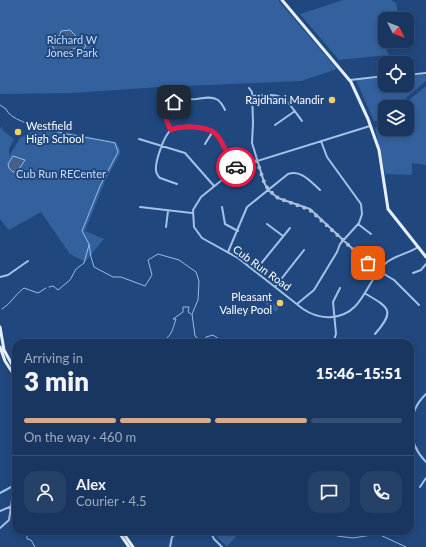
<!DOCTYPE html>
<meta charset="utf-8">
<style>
body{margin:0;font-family:Lato,sans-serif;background:#254168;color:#f1f3f6;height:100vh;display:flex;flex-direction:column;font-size:15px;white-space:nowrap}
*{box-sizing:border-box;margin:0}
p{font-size:13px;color:#9fabbd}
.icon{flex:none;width:22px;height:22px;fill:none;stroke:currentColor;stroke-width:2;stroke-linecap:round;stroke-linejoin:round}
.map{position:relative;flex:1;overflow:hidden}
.side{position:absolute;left:12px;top:339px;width:402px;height:196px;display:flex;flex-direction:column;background:#18365f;border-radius:12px;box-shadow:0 2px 6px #0003,0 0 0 1px #365074}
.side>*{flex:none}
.needle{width:26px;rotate:132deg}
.buttons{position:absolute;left:378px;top:12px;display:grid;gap:8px}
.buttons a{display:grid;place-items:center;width:36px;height:36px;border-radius:8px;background:#18365f;box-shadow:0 2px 6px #0003,0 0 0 1px #365074;font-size:20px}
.pin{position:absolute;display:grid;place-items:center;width:34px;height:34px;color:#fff;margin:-17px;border-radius:8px;box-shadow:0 2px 6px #0006}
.courier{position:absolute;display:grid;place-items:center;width:40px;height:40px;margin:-20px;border:3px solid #e11d48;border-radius:50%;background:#fff;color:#222;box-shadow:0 1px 5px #0007}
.summary em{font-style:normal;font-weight:800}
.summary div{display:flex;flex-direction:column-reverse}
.summary{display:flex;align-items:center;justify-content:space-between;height:68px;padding:0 12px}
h1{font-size:26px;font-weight:800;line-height:30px}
.bar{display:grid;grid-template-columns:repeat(4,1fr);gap:6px 4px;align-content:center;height:48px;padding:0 12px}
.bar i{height:5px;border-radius:3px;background:#365074}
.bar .selected{background:#d6ab8b}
.bar p{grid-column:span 4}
.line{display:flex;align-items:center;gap:10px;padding:0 12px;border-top:1px solid #365074}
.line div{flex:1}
.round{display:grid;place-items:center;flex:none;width:42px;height:42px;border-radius:12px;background:#254168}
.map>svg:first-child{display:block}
.green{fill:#33619d}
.water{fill:#43618a;stroke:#98bce9}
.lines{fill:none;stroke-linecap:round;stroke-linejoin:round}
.stream{stroke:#98bce9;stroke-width:1}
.minor{stroke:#a4c2e8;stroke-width:2}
.major{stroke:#e6effd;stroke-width:3}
.done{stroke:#b1bfd2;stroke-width:4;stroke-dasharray:0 7.2}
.route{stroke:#e11d48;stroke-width:5}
.poi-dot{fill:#f5ce64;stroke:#20487f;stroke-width:1.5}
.labels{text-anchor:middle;stroke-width:4;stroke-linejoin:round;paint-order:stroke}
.park-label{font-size:11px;fill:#c8dcf6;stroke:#20487f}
.poi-label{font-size:11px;fill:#fff;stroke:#20487f;text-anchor:end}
.street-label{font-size:11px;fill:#fff;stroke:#20487f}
</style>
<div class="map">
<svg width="426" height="547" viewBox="0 0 426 547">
<rect width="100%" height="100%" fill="#20487f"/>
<path class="green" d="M0 0H278L337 69 301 81 160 87 72 93 0 94Z
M343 0H391L396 3 398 12 381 23 388 55 339 60 300 14Z
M426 75V81L395 107H385V116L379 121H374L356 80 385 78V85H407V76Z
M426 86V165L412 163V175L385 174 375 128 385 120V129H407V107H401Z
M3 126 2 130 14 139 9 149V156L20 138 40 127 116 142 120 149V154L105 181 85 231 104 239 85 262 70 254 41 212 9 230 0 219V129Z
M264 296 279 308 276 312 261 300Z
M215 531H239V534L227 546 218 538Z"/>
<path class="water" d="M70 30 86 46 83 50C76 47 75 47 69 52V59C60 58 52 51 52 42L60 35 61 31Z
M13 156 25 160 17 172H13L9 168 8 164Z"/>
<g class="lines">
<path class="stream" d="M0 105 6 109C12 128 94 138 115 143L118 152 100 186 82 231 89 244 91 257 94 267 113 277H121L145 286 152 275 148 260 158 254 179 260 196 272 199 281 198 300 192 314 195 336 199 339 205 340 206 337 213 335 219 339 220 343
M49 287 53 286 58 290 70 280 76 269 84 263 89 245
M2 309C11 304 15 294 24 288L38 293 46 288
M164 343 163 341C172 335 172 331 176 319H173L183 312V307H189L188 312 191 314
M27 531V539L31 540 35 547
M334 531 337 536 353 538 378 534 406 547"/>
<path class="minor" d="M407 75 426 73
M350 80 385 76
M249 88 252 92 253 123 252 143 264 182 268 190 278 198 310 209 371 266 394 280 419 305
M252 96C284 93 283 95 302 121
M275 125 295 111
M370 126 238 167 201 197 193 210 194 227 202 238 238 258 303 309C312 315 321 318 332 317 364 314 365 282 386 263 395 255 408 254 418 247
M171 130C155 105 177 99 197 99 204 98 212 96 218 100 222 103 223 106 225 110
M139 139 185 153 214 186
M205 144 213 131
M177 184 160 178C158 176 156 174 156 170 155 162 164 135 171 130 180 123 207 125 215 133 224 141 230 157 236 168
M140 207 192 213
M222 207 225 224 238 231
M267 224 283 236
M358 224 371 234
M166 227 168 211
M228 252 247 207 288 174C301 169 311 182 320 190
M255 271 290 228
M413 273 421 270 426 264
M0 277 8 275 28 261
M275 287 304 250
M366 294C390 308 395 311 375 334
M297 304 314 290 337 252 340 244 359 223 362 214 361 204 327 157 321 141
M79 343 82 341
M333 343 336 334 333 302 340 288
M426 394C406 413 407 443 426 462
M420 487 426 478
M0 493 13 486V493L9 520 0 528
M0 511 12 506
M210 531 214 539 222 547
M170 547 172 537 179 531"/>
<path class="major" d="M282 0 351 82 368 119 379 150 388 209 426 257
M0 327 4 350 16 372
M0 347 5 361 16 378
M118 531 129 547
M122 531 133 547"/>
</g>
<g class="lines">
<path class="done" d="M236 167 257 161 265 185 271 192 278 198 310 210 368 263"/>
<path class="route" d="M174 102C164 110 164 119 171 130 178 126 185 127 192 127 228 128 218 148 236 167"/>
</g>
<g class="poi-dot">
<circle cx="332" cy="100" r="4"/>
<circle cx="18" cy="132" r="4"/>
<circle cx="280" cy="303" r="4"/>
</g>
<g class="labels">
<g class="park-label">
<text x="72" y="44">Richard W<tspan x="72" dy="13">Jones Park</tspan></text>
<text x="61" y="178">Cub Run RECenter</text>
</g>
<g class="poi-label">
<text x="324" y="104">Rajdhani Mandir</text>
<text x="26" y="130" text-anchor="start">Westfield<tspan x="26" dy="13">High School</tspan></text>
<text x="272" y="301">Pleasant<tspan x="272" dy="13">Valley Pool</tspan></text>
</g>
<g class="street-label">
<text transform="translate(262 268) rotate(36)" y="4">Cub Run Road</text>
</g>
</g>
</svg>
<div class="buttons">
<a><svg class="needle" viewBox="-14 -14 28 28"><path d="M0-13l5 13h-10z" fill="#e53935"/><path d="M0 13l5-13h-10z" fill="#9fabbd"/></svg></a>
<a><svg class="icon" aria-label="locate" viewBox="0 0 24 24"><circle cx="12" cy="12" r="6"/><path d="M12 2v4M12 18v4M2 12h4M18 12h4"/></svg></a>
<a><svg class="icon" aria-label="layers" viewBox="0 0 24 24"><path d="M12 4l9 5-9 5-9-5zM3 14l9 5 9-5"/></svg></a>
</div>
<div class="pin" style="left:368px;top:263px;background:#ea580c"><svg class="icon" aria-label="bag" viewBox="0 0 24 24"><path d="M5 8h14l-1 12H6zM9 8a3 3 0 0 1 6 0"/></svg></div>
<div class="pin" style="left:174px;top:102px;background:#1f2937"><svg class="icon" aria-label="home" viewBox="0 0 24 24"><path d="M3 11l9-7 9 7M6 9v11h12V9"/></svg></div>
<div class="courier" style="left:236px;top:167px"><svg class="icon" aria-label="car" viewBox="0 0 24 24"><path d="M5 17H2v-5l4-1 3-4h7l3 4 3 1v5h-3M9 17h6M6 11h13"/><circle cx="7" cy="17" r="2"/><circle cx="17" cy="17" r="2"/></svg></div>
<section class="side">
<div class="summary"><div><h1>3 min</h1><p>Arriving in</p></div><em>15:46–15:51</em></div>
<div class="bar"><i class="selected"></i><i class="selected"></i><i class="selected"></i><i></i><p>On the way · 460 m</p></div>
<div class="line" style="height:72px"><a class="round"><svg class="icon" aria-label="person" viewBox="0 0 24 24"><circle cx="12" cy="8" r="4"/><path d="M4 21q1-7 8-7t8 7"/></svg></a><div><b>Alex</b><p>Courier · 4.5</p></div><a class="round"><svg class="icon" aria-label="chat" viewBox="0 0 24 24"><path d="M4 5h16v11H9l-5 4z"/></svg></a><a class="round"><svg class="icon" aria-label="phone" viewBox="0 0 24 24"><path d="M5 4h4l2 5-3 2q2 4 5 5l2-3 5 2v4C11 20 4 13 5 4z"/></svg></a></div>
</section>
</div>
